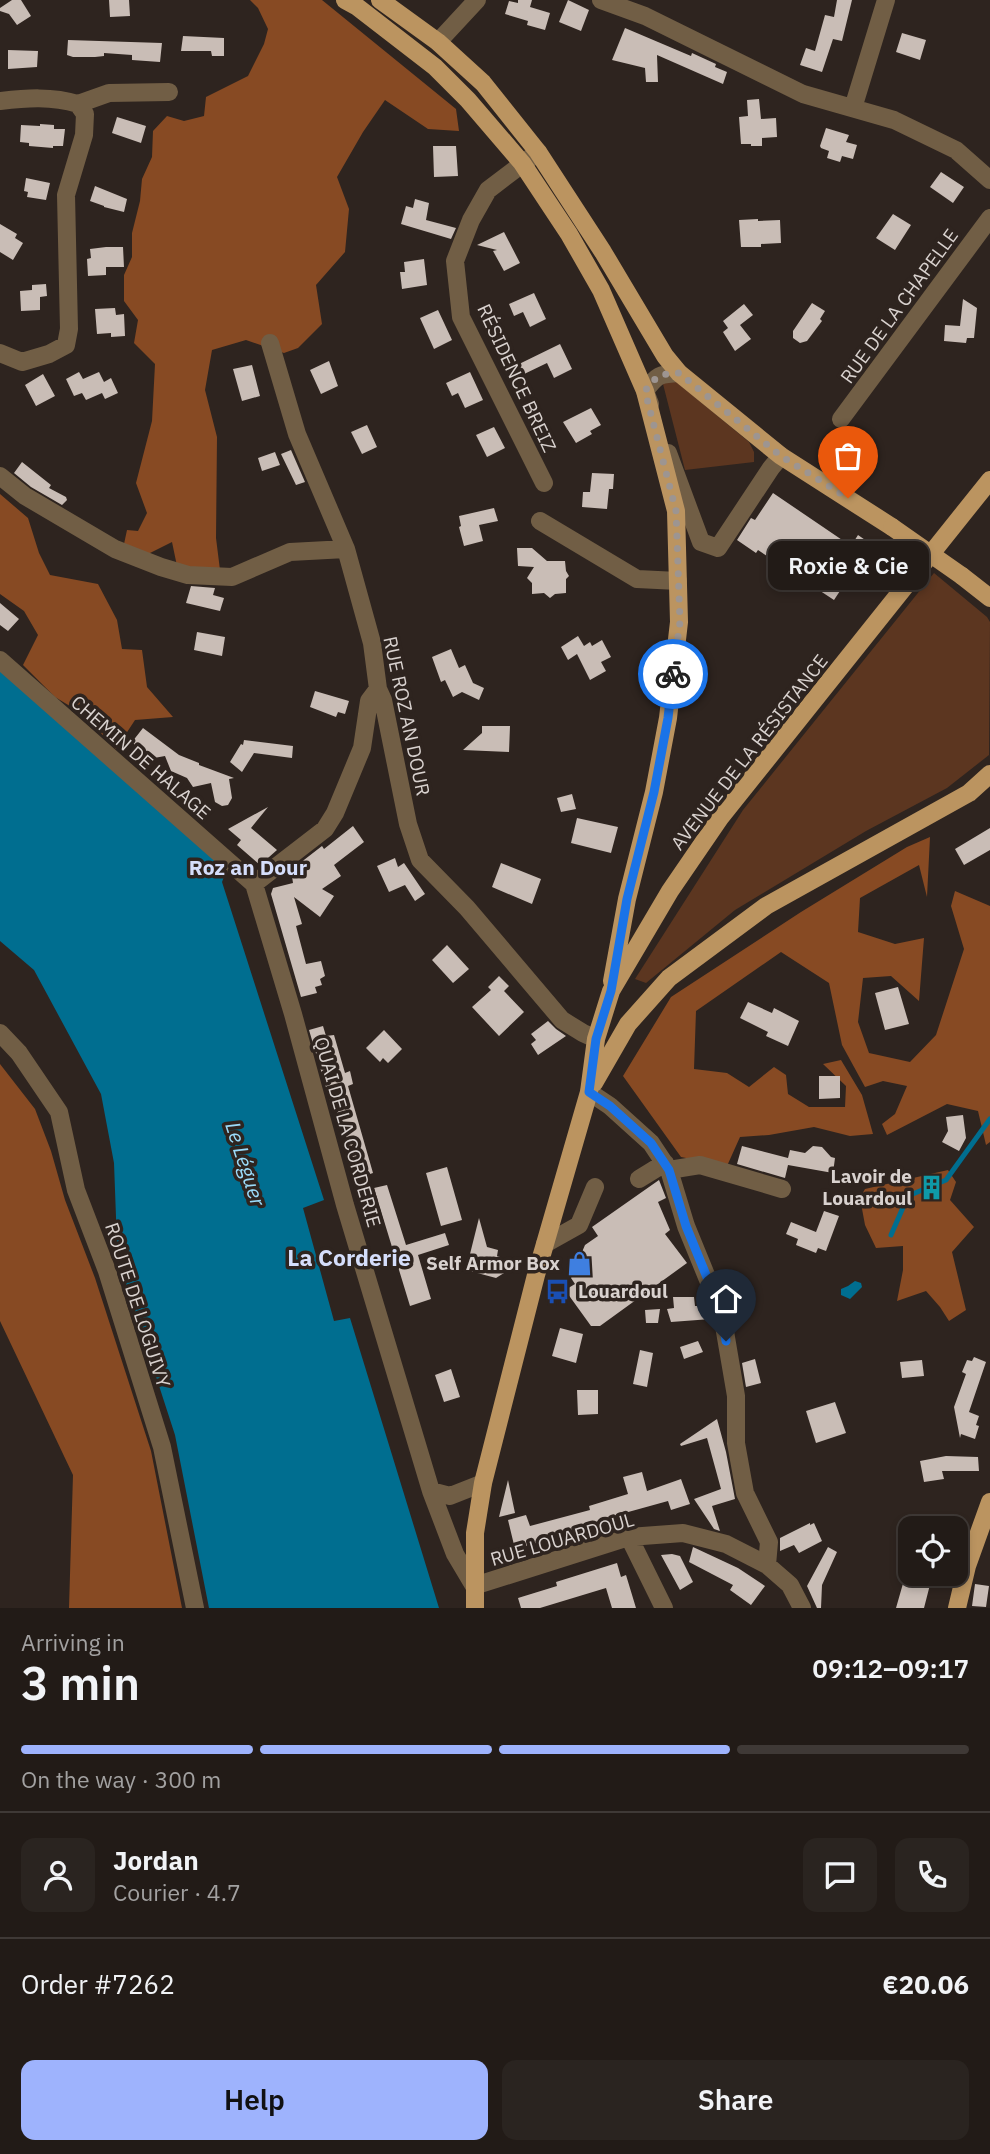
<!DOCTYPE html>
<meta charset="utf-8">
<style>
body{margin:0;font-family:"IBM Plex Sans",sans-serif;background:#2a2420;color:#f1f3f6;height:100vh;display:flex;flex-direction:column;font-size:26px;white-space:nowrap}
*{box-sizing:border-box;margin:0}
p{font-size:23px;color:#a2a1a1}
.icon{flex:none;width:38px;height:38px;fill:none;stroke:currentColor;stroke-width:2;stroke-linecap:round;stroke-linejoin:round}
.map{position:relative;height:1608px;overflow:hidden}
.sheet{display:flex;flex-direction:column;background:#221b17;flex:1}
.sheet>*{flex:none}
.buttons{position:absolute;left:898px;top:1516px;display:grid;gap:14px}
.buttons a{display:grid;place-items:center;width:70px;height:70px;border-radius:14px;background:#221b17;box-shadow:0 4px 10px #0003,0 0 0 2px #3f3936;font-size:35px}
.pin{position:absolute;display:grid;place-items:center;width:60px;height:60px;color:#fff;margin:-72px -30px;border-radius:50% 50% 50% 0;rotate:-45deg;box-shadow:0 0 7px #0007}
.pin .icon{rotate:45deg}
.courier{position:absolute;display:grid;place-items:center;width:70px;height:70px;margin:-35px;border:5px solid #1a73e8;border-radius:50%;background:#fff;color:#222;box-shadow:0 2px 9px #0007}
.bubble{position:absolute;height:49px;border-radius:14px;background:#221b17;box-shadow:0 4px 10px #0003,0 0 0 2px #3f3936;font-size:23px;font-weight:600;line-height:49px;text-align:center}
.overview em{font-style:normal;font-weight:600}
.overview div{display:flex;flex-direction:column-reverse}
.overview{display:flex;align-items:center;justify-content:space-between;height:119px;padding:0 21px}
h1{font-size:46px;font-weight:600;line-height:52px}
.bar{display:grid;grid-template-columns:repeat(4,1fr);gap:10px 7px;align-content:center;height:84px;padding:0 21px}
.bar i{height:9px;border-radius:5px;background:#3f3936}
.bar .current{background:#9eb3fd}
.bar p{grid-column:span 4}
.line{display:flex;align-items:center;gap:18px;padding:0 21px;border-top:2px solid #3f3936}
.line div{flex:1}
.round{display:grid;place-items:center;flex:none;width:74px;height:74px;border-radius:14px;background:#2a2420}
.cta{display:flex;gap:14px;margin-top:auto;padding:14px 21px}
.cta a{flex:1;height:80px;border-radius:14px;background:#9eb3fd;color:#111;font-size:28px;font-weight:600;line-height:80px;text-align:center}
.cta a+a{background:#2a2420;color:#f1f3f6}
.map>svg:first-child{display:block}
.green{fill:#5c3620}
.forest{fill:#874a23}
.water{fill:#006e90}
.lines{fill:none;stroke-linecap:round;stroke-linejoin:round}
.stream{stroke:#006e90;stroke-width:5}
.building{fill:#c9bdb6}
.minor{stroke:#715e45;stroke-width:18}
.major{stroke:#bb9460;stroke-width:18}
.major-bridge{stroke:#bb9460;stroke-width:18}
.done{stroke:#9d9591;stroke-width:7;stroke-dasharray:0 12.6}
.route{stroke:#1a73e8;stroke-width:9}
.labels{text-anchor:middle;stroke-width:7;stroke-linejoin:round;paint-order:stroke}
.street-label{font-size:19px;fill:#d9d2cf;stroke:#2e241f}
.poi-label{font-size:19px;font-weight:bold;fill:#d9d2cf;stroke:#2e241f;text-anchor:end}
.neighbourhood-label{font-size:21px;font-weight:bold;fill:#d5defb;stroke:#2e241f}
.water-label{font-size:21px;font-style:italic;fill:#9bdbf9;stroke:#2e241f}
.quarter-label{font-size:23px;font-weight:bold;fill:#d5defb;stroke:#2e241f}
</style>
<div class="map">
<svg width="990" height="1608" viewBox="0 0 990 1608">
<rect width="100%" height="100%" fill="#2e241f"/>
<path class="green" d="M664 378H670L679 384 749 442 754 452V462L685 470 663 384Z
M934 573 987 617 990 622 989 755 947 788 866 831 735 910 646 983 635 979 743 810Z"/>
<path class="forest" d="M250 0H322L456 109 459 131 428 129 385 100 363 132 337 177 349 209 345 252 316 285 322 324 298 348 284 353 246 340 212 350 205 390 217 437 216 538 220 570 177 566 172 542 148 554 124 544 127 530 138 531 147 513 136 483 152 421 155 364 134 343 138 320 124 301V275L132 257V233L140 201 142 179 152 157 153 131 167 116 184 121 204 116 206 97 248 76 264 44 268 29 258 8Z
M0 494 28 518 39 553 50 575 98 584 117 620 122 649 142 650 147 687 173 717 135 720 116 749 83 714 55 697 23 665 38 635 24 611 0 594Z
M930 837 927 897 919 865 860 898 858 932 895 944 924 938 919 1001 891 976 863 978 858 1022 869 1053 910 1062 936 1035 964 949 951 906 955 891 990 906V1142L986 1145 978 1111 947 1104 887 1135 882 1124 895 1114 907 1086 883 1081 865 1087 842 1045 829 983 781 952 696 1011 694 1069 727 1073 749 1087 774 1067 786 1075 788 1094 809 1107H845L846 1086 823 1064 841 1060 862 1095 873 1134 850 1136 814 1127 769 1135 740 1137 727 1166 681 1157 623 1076 671 997 801 912 907 847Z
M0 1064 35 1109 51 1151 65 1200 95 1278 151 1451 182 1608H69L73 1475 0 1321Z
M948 1170 956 1182 950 1200 974 1227 952 1252 966 1310 949 1321 940 1307 926 1291 897 1301 903 1270V1246L876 1248 865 1225 860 1198 865 1189Z"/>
<path class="water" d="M0 670 227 869 222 882 324 1200 303 1208 334 1321 350 1318 439 1608H209L175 1435 125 1281 117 1244 114 1163 101 1094 34 970 0 941Z
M855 1281 861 1283 862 1287 850 1299 841 1295V1289L848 1286Z"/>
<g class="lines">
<path class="stream" d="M891 1235 908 1196 946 1180 990 1119"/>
</g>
<path class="building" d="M12 0H21L31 16 17 25 9 14 0 11V8Z
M109 0H129L130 16 110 17Z
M518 0H532L530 7 550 13 545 30 527 25 528 21 505 14 509 1 518 3Z
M568 0 589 10 581 31 559 22Z
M837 0H852L842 41 833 39 822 72 800 65 806 48 815 51 825 15 834 17Z
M625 28 691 56 692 53 716 64 715 67 727 72 723 84 657 55 658 82H646L645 68 612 60Z
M902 33 926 40 920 60 896 52Z
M183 36 224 38V56H212L211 51H181Z
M68 40 162 43 160 62 132 60V55L104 53V56L95 57H73L67 55Z
M8 50 38 51 37 67 8 69Z
M759 99 761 119 776 118 777 137 762 138V146H751V144H741L739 117 748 116 747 100Z
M117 117 146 126 141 143 112 133Z
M40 124 54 125V129H65L63 146H53V148L29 146V143L20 142 21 125 40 126Z
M826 128 849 135 846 142 857 145 853 159 842 156 840 162 827 158 829 151 821 148 820 146Z
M433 146H456L458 176 434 177Z
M941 172 964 187 953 203 930 187Z
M26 178 50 183 46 200 27 197 28 192 24 191Z
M95 186 127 199 124 212 104 207V206L90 201Z
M415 199 429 203 426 220 456 228 451 239 401 224 406 206 413 208Z
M893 214 911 225 895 250 876 238Z
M758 219V221L780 220 781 243 761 244V247H741L739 220Z
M0 224 17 234 15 238 23 243 13 260 0 252Z
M504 232 520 263 504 271 493 251 497 250 477 245Z
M106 247H123L124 267H106V275L88 276 87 259 91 258 90 249Z
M424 259 427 285 402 289 400 272H405L404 262Z
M46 284 47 296 40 297V310L21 311 20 291 32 290V285Z
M534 293 546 319 530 327 523 312 514 316 509 304Z
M963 299 977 308 974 338H967L966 343 944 341 945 325 960 326Z
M812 303 825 311 820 319 822 321 807 341 800 343 793 338V331Z
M744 304 753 315 740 325 751 339 735 351 723 332 728 328 723 321Z
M115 308 116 315 124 314 125 336 111 337V333L97 334 95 309Z
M438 310 452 340 434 349 420 318Z
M560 344 572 369 554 378 547 363 520 376 515 366Z
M329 361 338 386 321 394 310 370Z
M252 365 260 396 242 401 233 369Z
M79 372 83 379 99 372 104 382 111 378 118 393 105 399 102 393 86 400 82 393 74 396 66 379Z
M470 372 483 400 465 408 458 393 452 396 446 383Z
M43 374 55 396 36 406 25 385Z
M591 408 601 425 590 431 592 434 576 443 563 422Z
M367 425 377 447 362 454 351 432Z
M494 427 505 448 487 457 476 435Z
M291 450 305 482 296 485 281 454Z
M275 452 280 465 262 471 258 458Z
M22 462 51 485 49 488 66 497 67 500 62 505 31 487 14 473Z
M592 473 614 474 613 489H609L607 509 582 507 583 492H590Z
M773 493 851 546 858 535 871 544 834 600 758 550 756 553 737 540 751 518 755 520Z
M494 508 498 521 479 525 483 541 464 546 459 527 461 526 459 516Z
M517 548H532L547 561H565L566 571 569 576 566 579V593L555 594 550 598 544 593 532 594V583L527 578 534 567 518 566Z
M191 586 215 588 213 595 224 598 220 611 186 603Z
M0 603 19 619 8 631 0 625Z
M197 632 225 637 222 656 194 650Z
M578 636 584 646 590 642 592 646 602 640 611 657 601 662 606 671 590 680 577 654 568 660 561 647Z
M451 649 459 668 465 665 473 683 484 688 479 700 462 692 453 697 445 680 441 682 432 657Z
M315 691 349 701 345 714 338 712 336 717 310 707Z
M482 726H510L509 752 463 750 482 733Z
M143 728 179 755 199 763V765L234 778 229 779 232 798 228 805 222 806 215 802 211 783 193 787 187 778 171 771 165 756 154 758 143 754 132 742Z
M244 740 293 746 292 758 254 753 242 772 230 762 241 744 243 745Z
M572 794 576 809 561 812 557 798Z
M268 807 251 828 277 850 260 865 237 845 241 840 228 829Z
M577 818 618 827 611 853 571 843Z
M353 826 364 842 334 865 341 876 322 889 334 896 320 917 294 897 302 924 296 926 306 964 321 961 325 976 320 979 322 985 315 987 317 993 301 997 271 894 273 888 293 883 291 870 322 846 324 849Z
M990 828V850L964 865 955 849Z
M395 858 398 867 404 863 425 894 415 901 405 885 389 892 377 866Z
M501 863 541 879 532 904 492 887Z
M447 945 469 969 453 983 432 960Z
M499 976 509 986 504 991 524 1012 499 1036 472 1007 491 990 488 987Z
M898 987 909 1024 885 1030 875 993Z
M748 1002 772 1013 774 1008 799 1021 788 1046 766 1036 768 1032 740 1018Z
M548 1021 556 1029 566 1036 538 1055 531 1044 536 1040 531 1034Z
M323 1026 326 1036 334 1035 345 1073 350 1071 353 1084 348 1086 373 1173 361 1177 356 1174 344 1129 336 1110 333 1111 309 1030Z
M384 1030 402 1049 388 1063 383 1058 380 1062 366 1048Z
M819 1076H840V1098L819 1099Z
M963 1115 966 1138 959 1151 942 1142 948 1131 946 1117Z
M742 1146 788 1158 790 1150 805 1153 813 1146 822 1147 831 1157 835 1158 833 1173 788 1165 785 1178 737 1164Z
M447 1167 462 1220 441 1226 426 1173Z
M659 1180 666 1198 658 1202 670 1230 665 1234 687 1263 600 1326H591L565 1290 575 1284 571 1278 585 1245 598 1236 592 1227Z
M387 1185 406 1245 445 1233 449 1245 418 1255 431 1299 410 1306 374 1188Z
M824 1211 839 1216 826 1251 818 1248 816 1253 796 1245 798 1239 786 1234 791 1222 816 1232Z
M479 1218 487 1247 498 1250 497 1256 500 1257 499 1264 504 1273 496 1278 466 1270Z
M673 1297H694L695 1306H706L711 1319 671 1322 667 1309 674 1308Z
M660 1309 658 1323H646L645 1310Z
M560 1328 583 1334 576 1363 552 1356Z
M698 1341 703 1352 684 1359 680 1347Z
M640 1350 653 1353 647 1387 633 1384Z
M974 1357 986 1362 969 1412 979 1416 976 1425 979 1426 975 1439 961 1434 960 1438 954 1407 966 1374 962 1372 967 1360 972 1361Z
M755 1359 761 1383 746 1387 742 1363Z
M922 1360 924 1376 902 1378 900 1362Z
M451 1369 460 1397 444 1402 435 1375Z
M577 1390H598V1414L578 1415Z
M835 1402 846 1433 816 1443 806 1411Z
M717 1419 726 1452 735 1499 712 1506 720 1531 714 1529 694 1499 721 1489 707 1438 681 1446 680 1444Z
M946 1456 978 1457 979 1471H942L944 1479 924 1482 920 1461Z
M642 1472 647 1491 681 1479 690 1504 671 1510 668 1501 621 1514 622 1519 515 1549 508 1520 526 1515 530 1526 590 1510 589 1506 628 1494 623 1477Z
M508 1480 515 1513 499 1517Z
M810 1523V1525L814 1523 822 1541 799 1553 794 1545 780 1551V1538Z
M693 1547 738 1568 765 1586 751 1605 730 1590 733 1585 689 1562Z
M828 1547 837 1552 822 1585 821 1608H817L807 1586Z
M672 1554 680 1556 693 1582 680 1590 661 1555Z
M617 1563 621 1577 626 1575 636 1608H612L606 1588 540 1608H521L518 1598 557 1586 556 1582Z
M906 1573H933L924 1608H896Z
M975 1584 989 1586 986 1607 972 1606Z"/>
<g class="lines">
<path class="minor" d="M601 0 645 16 803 94 894 120 956 150 990 180
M438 42 477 0
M0 101C26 98 52 96 78 104L85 114 84 135 66 195 69 329 66 345 49 354 22 362 0 353
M78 104 109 93 169 92
M853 108 886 0
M538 152 488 190 471 220 455 261 461 317 544 483
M270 343 297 434 346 549 372 643 378 689 383 700 408 824 420 860 467 908 562 1020 583 1033 596 1039
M650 404 645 391C657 375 659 374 679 373
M841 419 990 218
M668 453 701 542 718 548 771 468 781 456
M0 476 25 496 115 549 161 567 188 575 232 577 290 552 346 549
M540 521 637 579 678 581
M0 660 254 884
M254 884 293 1014 345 1205 431 1491 455 1554 474 1586 629 1537 683 1533 726 1544 767 1565 790 1585 802 1608
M254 884 325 829 335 813 362 748 369 701 378 689
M0 1033 19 1053 59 1112 76 1190 107 1271 162 1447 195 1608
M589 1092 610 1106 651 1143 669 1170 686 1226 722 1314 736 1396V1443L745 1493 769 1542 767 1565
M669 1170 700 1165 782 1189
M639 1179 665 1163
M545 1244 579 1225 595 1187
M431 1491 450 1496 483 1483
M629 1537 664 1608"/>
<path class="major" d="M345 0 356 6 435 67 468 100 522 163 569 234 601 290 645 391 676 511 679 622 668 718 654 792 627 899 612 981
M380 0 438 42 483 83 495 98 538 152 603 252 665 356 679 373 781 456 892 527
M962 576 990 598
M594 1083 628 1024 669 978 766 906 969 793 990 774
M475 1608V1533L483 1483 536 1275 589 1092 596 1039 611 991 670 891 720 818 990 480
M957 1608 967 1566 990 1502"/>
<path class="major-bridge" d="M892 527 962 576"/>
</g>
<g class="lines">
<path class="done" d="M673 674 680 622 676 511 645 391C657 375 660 374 679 373L781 456 848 498"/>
<path class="route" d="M673 674 668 718 654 792 627 899 611 991 596 1039 589 1092 610 1106 651 1143 669 1170 686 1226 722 1314 726 1341"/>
</g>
<defs>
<symbol id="building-bare" viewBox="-9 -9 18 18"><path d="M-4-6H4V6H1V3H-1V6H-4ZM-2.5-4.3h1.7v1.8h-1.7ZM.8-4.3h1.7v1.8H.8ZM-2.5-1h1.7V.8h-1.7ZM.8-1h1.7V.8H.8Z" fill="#0f9aa8" stroke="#2e241f" stroke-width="2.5" paint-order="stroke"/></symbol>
<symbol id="shop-bare" viewBox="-9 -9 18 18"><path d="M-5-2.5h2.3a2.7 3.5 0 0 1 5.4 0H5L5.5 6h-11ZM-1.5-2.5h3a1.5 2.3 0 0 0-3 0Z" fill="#3f7fe0" stroke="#2e241f" stroke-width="2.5" paint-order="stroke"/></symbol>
<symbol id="bus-bare" viewBox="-9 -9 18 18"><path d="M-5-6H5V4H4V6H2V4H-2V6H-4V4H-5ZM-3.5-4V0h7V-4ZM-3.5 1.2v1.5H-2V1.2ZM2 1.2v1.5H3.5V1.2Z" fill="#1a4fb4" stroke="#2e241f" stroke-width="2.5" paint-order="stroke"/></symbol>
</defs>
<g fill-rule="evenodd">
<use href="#building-bare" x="914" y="1170" width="35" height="35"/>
<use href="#shop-bare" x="562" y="1246" width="35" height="35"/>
<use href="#bus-bare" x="540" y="1274" width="35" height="35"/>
</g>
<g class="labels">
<g class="street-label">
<text transform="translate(899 306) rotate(-54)" y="7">RUE DE LA CHAPELLE</text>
<text transform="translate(517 378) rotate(65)" y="7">RÉSIDENCE BREIZ</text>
<text transform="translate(407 716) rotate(78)" y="7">RUE ROZ AN DOUR</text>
<text transform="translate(749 752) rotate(-52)" y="7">AVENUE DE LA RÉSISTANCE</text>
<text transform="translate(141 757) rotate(41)" y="7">CHEMIN DE HALAGE</text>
<text transform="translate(348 1132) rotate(74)" y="7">QUAI DE LA CORDERIE</text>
<text transform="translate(138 1305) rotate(72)" y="7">ROUTE DE LOGUIVY</text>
<text transform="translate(562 1539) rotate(-16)" y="7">RUE LOUARDOUL</text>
</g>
<g class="poi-label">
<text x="912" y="1183">Lavoir de<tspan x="912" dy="22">Louardoul</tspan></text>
<text x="560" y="1270">Self Armor Box</text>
<text x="578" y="1298" text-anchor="start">Louardoul</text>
</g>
<g class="neighbourhood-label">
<text x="248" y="875">Roz an Dour</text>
</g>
<g class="water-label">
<text transform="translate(245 1164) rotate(72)" y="7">Le Léguer</text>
</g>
<g class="quarter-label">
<text x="349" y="1266">La Corderie</text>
</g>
</g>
</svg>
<div class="buttons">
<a><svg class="icon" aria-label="locate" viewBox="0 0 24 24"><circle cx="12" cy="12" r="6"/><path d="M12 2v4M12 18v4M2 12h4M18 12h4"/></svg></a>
</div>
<div class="pin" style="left:848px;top:498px;background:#ea580c"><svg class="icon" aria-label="bag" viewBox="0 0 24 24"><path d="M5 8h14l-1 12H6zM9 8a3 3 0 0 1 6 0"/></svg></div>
<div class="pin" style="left:726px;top:1341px;background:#1f2937"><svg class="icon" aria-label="home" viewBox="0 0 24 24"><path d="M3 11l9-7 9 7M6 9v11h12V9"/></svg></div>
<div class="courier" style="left:673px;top:674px"><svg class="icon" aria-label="bike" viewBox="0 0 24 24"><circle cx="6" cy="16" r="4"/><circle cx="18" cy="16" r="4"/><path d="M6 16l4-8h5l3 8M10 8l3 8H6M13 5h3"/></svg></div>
<div class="bubble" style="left:768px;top:541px;width:161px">Roxie &amp; Cie</div>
</div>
<section class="sheet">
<div class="overview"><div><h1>3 min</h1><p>Arriving in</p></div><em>09:12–09:17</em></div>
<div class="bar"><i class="current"></i><i class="current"></i><i class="current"></i><i></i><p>On the way · 300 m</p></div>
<div class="line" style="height:126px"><a class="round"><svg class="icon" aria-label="person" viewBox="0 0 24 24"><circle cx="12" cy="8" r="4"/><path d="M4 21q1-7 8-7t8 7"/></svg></a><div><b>Jordan</b><p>Courier · 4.7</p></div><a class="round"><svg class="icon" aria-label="chat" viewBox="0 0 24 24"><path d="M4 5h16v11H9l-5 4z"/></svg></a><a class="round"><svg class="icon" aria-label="phone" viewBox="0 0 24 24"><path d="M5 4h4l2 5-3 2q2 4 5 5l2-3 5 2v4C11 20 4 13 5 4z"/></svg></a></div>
<div class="line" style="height:91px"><div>Order #7262</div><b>€20.06</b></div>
<div class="cta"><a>Help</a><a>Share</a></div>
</section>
